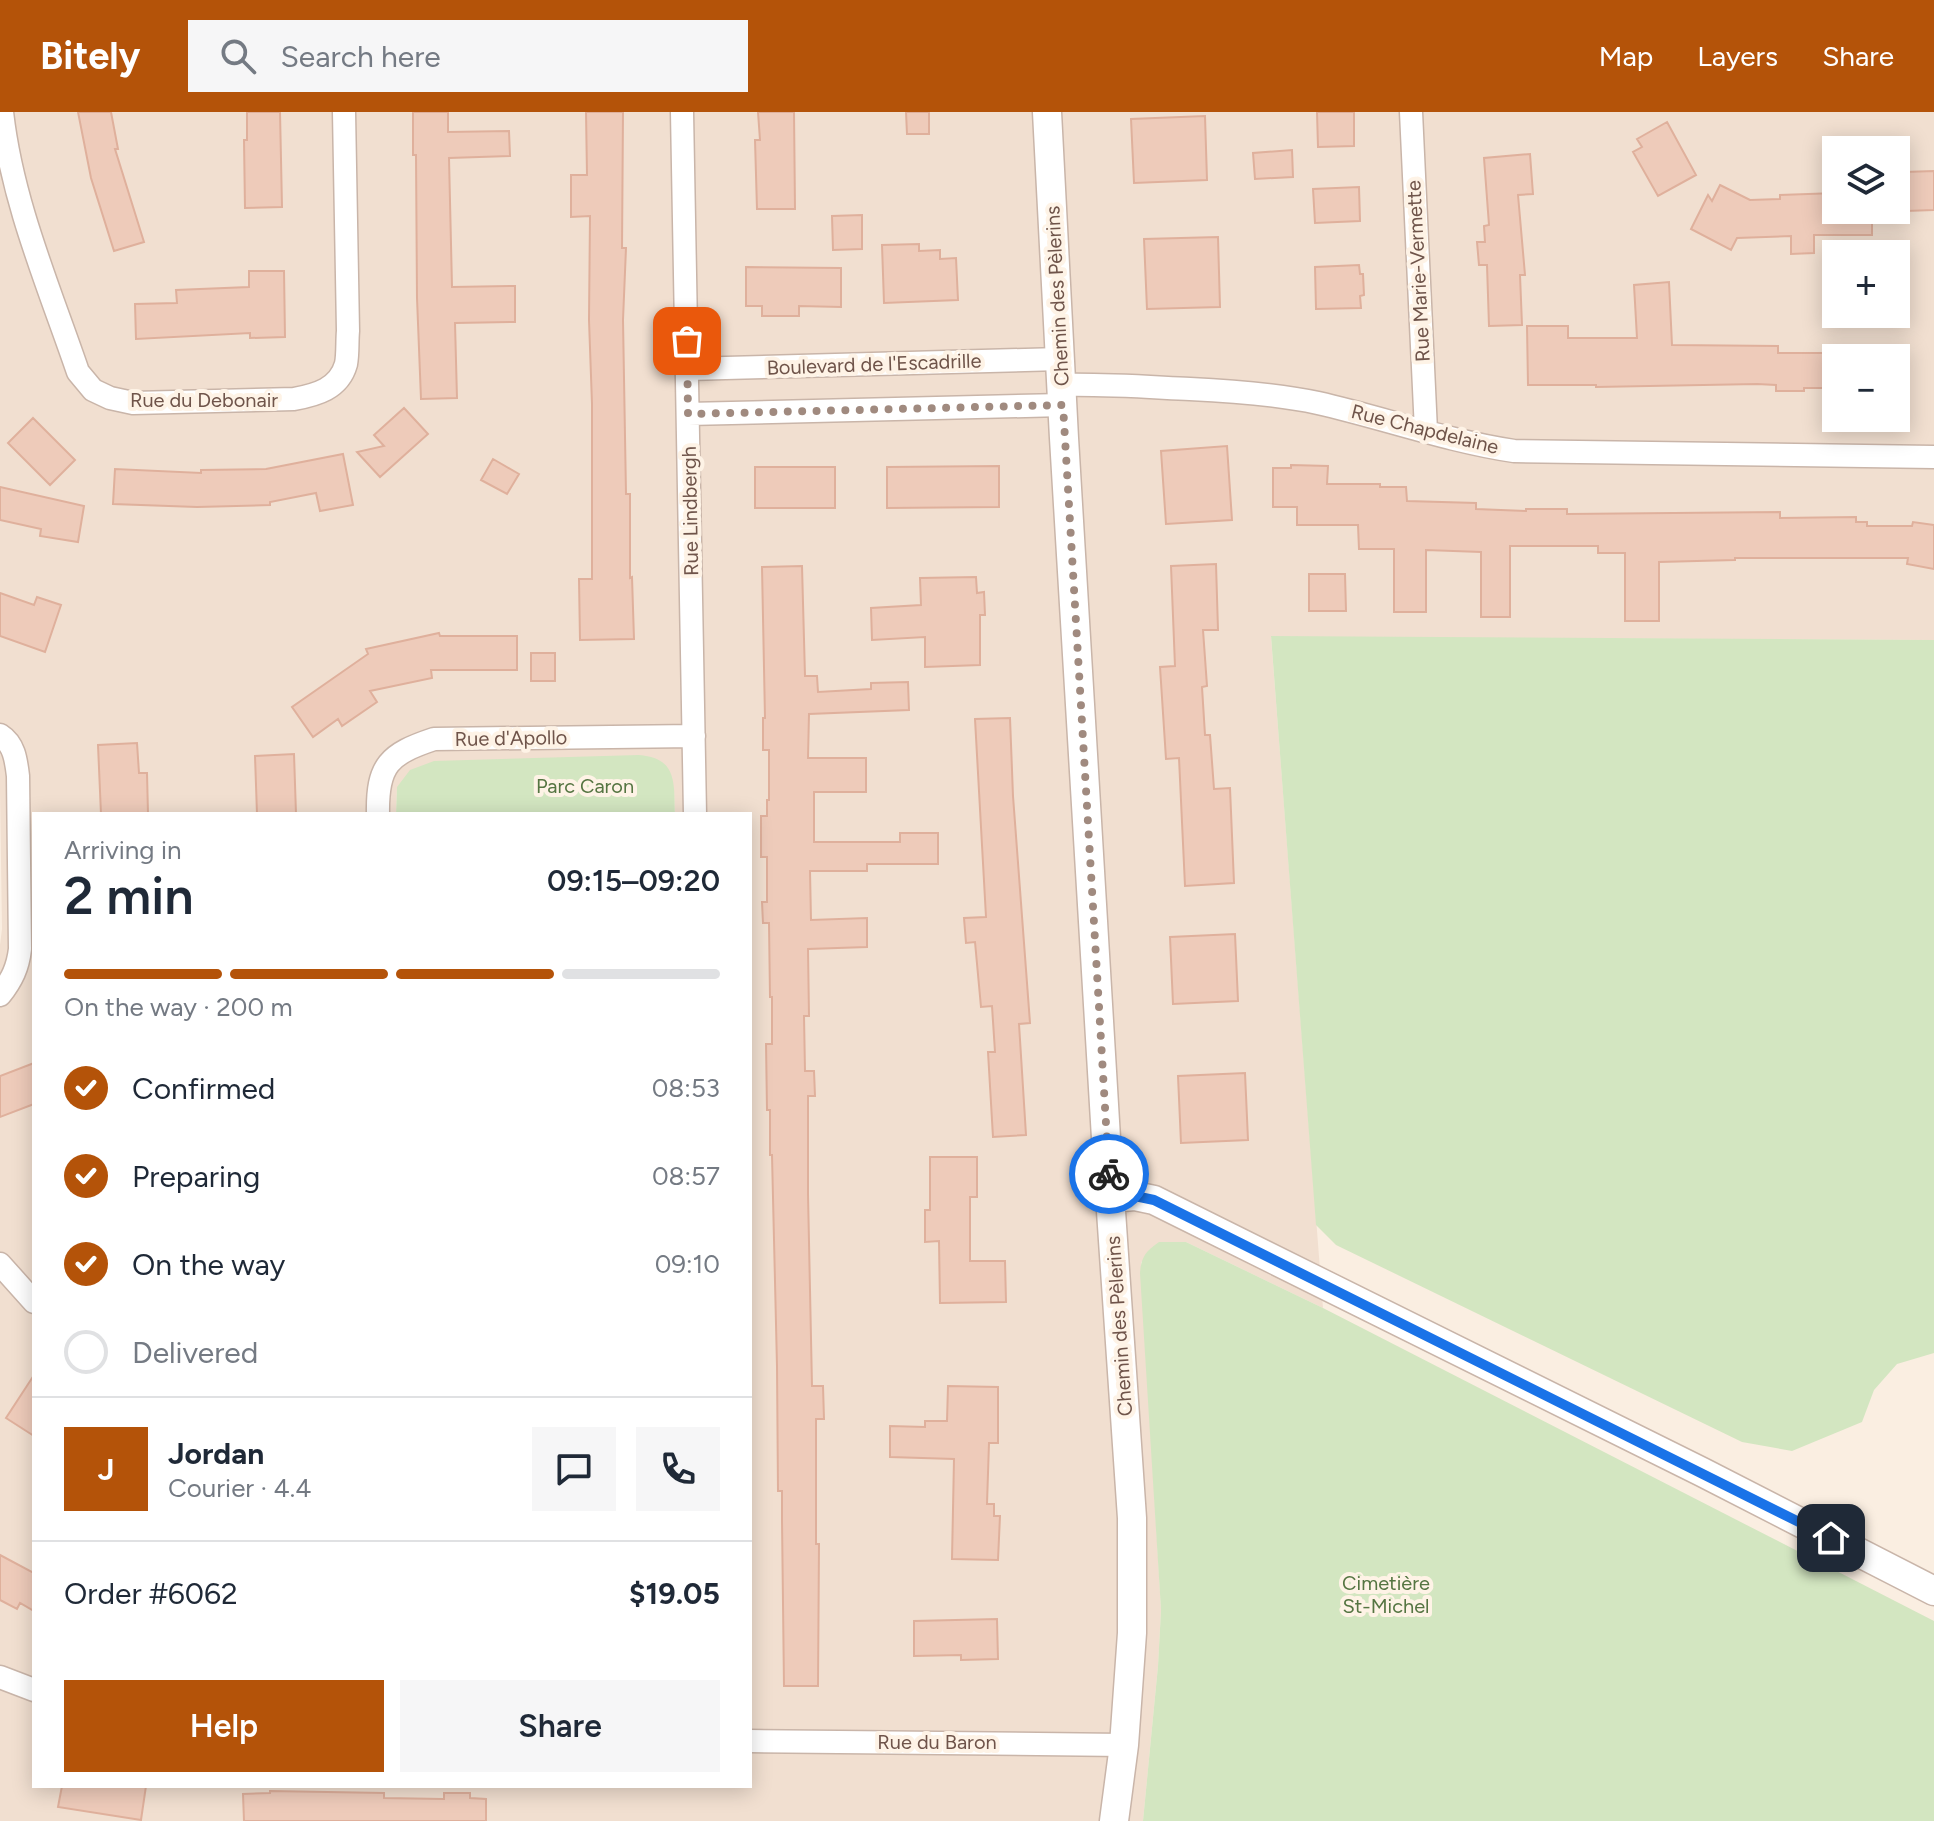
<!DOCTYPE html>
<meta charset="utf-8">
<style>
body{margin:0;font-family:Figtree,sans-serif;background:#f6f6f7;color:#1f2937;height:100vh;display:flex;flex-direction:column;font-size:30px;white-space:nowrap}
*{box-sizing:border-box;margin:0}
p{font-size:26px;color:#747a83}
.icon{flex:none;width:44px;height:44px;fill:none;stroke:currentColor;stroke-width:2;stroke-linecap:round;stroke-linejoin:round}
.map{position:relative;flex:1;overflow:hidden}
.panel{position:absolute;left:32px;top:700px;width:720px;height:976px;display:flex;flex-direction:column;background:#fff;border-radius:0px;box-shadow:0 4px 20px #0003}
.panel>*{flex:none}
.fabs{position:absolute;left:1822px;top:24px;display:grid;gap:16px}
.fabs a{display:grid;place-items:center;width:88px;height:88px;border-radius:0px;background:#fff;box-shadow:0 4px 20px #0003;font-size:40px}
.pin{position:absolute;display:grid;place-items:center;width:68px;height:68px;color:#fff;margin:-34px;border-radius:16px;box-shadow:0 4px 12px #0006}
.courier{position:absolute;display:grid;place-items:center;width:80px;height:80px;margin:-40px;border:6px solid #1a73e8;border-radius:50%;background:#fff;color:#222;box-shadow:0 2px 10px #0007}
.head em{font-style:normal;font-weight:600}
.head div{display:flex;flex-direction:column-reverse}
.head{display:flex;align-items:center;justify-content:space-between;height:136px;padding:0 32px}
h1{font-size:52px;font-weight:600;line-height:60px}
.bar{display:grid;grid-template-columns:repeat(4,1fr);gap:12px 8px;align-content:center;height:96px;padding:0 32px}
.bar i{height:10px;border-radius:6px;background:#e0e1e3}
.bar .current{background:#b45309}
.bar p{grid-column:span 4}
.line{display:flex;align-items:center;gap:20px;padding:0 32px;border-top:2px solid #e0e1e3}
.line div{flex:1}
.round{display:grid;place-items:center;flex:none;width:84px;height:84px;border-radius:0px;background:#f6f6f7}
ol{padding:0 32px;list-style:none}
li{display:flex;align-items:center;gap:24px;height:88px}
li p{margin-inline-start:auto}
li .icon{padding:8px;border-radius:50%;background:#b45309;color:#fff;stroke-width:4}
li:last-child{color:#747a83}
li i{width:44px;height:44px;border:4px solid #e0e1e3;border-radius:50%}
.action{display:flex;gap:16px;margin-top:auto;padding:16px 32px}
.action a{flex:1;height:92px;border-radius:0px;background:#b45309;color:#fff;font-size:32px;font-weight:600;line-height:92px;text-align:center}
.action a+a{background:#f6f6f7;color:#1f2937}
header{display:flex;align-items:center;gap:48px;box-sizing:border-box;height:112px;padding:0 40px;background:#b45309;color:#fff}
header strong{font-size:38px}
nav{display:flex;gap:44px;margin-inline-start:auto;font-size:28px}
.search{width:560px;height:72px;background:#f6f6f7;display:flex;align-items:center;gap:20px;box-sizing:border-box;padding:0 28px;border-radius:0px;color:#747a83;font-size:30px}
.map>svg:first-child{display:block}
.residential{fill:#f1dfd0;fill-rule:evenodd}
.green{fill:#d3e6c1}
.building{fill:#eecbba;stroke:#dfb09c;stroke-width:2}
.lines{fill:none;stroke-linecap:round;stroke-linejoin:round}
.minor-casing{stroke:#c9b5a9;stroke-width:25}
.tertiary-casing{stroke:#c9b5a9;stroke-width:31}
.minor{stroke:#fff;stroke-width:22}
.tertiary{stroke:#fff;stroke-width:28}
.done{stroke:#a08a7f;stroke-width:8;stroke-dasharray:0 14.4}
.route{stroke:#1a73e8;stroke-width:10}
.labels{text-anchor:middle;stroke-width:8;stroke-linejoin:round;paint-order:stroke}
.street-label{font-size:20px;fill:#6f544a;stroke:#fef3e6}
.park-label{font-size:20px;fill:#557542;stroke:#fef3e6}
</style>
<header>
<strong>Bitely</strong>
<div class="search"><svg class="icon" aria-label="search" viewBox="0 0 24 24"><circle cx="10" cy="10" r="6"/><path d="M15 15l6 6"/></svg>Search here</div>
<nav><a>Map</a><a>Layers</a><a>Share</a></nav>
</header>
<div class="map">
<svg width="1934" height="1709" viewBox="0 0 1934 1709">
<rect width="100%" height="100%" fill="#faeee1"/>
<path class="residential" d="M0 0H1934V528L1271 525 1323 1196 1186 1130 1141 1150 1161 1498 1158 1554 1143 1709H0V833L2 817 0 679ZM1836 38H1896V98H1836ZM1836 142H1896V202H1836ZM1836 246H1896V306H1836ZM397 675 674 679 675 702H750V1674H34V702H396Z"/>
<path class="green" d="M1271 524 1934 528V1241L1897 1252 1874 1278 1862 1310 1792 1339 1742 1330 1336 1133 1316 1113Z
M639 643C677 646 674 670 675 702H396L397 675 410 658 434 649Z
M1159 1130H1186L1323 1196 1934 1509V1709H1143L1158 1554 1161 1498 1140 1161C1141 1145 1146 1139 1159 1130Z"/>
<path class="building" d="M78 0H111L118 37H115L144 130 114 139 91 66Z
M247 0H280L282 95 245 96 244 28H247Z
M413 0H448V20L509 19 510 44 449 46 452 175 515 174V210L455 211 457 286 421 287 417 186 416 43H413Z
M586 0H623L622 136H626L623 208 626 382H630V466L632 465 634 527 580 528 579 467H592V292L589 208 590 104 571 105V63H587Z
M758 0H794L795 97H757L755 28H760Z
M906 0H929V22H907Z
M1317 0H1354V34L1318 35Z
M1205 4 1207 68 1134 71 1131 7Z
M1667 10 1696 63 1658 84 1633 40 1642 35 1637 27Z
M1292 38 1293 65 1255 67 1253 41Z
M1530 42 1533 82 1518 83 1525 163H1520L1522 213 1489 214 1487 153H1479L1477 130H1485L1484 114 1489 113 1484 46Z
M1934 59V98L1906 99 1905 60Z
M1720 73 1750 88 1780 87V83L1836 81V98H1872V123H1814V141L1791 142V124L1737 126 1731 138 1691 117 1708 83 1712 89Z
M1359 75 1360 109 1315 111 1313 77Z
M862 103V137L833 138 832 104Z
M1218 125 1220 195 1147 197 1144 127Z
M919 132V139L940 138V147L956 146 958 188 884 191 882 133Z
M1359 153 1360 162H1363L1364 183 1360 184 1361 196 1316 197 1315 155Z
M746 155 841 156V195L799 194V204H762V194H746Z
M249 159H284L285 225 250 226V221L136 227 135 192 177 191 176 178 249 175Z
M1669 170 1672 233 1778 234V241H1836V276H1804V279H1776V273L1757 272 1596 275V273H1528L1527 214H1568V226H1637L1634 173Z
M404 296 428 322 380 365 357 340 384 334 374 323Z
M33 306 75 348 50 373 8 331Z
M1227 334 1232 408 1166 412 1161 339Z
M343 342 353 393 320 399 316 381 270 390V393L197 395 113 392 115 357 201 361V358L266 357Z
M493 347 519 362 507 382 481 368Z
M1291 353 1328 354 1327 372H1380V375H1406L1407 389 1476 391V397L1526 399V397H1567V402L1780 400V406L1856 405V410H1867V414H1912L1913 410 1934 413V457L1907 452 1908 446H1735V448L1659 450V509H1625V441H1598V434H1510V505H1481V440L1426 438V500H1394V437H1359L1358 413H1297V395H1273V356H1291Z
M999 354V395L887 396V355Z
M755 355H835V396H755Z
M0 375 84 394 78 430 40 424 41 417 0 408Z
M1216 452 1218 518H1203L1207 574 1202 575 1205 623H1210L1214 677 1230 676 1234 771 1185 774 1179 646 1166 647 1160 555 1175 554 1171 454Z
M802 454 805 564H817L818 580 871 577V571L908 570 909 598 809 602 808 646H866V680H814V730H900V721H938V752H867V759H810L811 808 867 806V835L808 837 809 904H804L805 959H814L815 984H808V1082L812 1274H823L824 1307H816V1432H819L818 1574H784L782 1408V1379H778L777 1254 772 1043H770V998H767L766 932H772V885H770L769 811H763L762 790H767V745H761V704H767V688H769V638H763V606H765L762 455Z
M1309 462H1345L1346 499H1309Z
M976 465 977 481 984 480 985 503H980V553L925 555V525L872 528 871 496 921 493 920 466Z
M0 481 34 493 37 485 61 493 45 540 0 524Z
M439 521 440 524H517V558H431L432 566 370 579 377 590 342 614 338 607 313 625 292 595 368 542 366 537Z
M531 541H555V569H531Z
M1010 606 1013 684 1030 911 1019 912 1026 1023 993 1025 988 940H995L992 894 981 895 975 830 966 831 964 806 986 805 975 607Z
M137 631 139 661H147L148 702H101L98 633Z
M294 642 296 702H257L255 644Z
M1235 822 1238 889 1173 892 1170 825Z
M34 951V992L0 1005V964Z
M1245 961 1248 1028 1181 1031 1178 964Z
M930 1045H977V1085H970V1149H1005L1006 1190 940 1191 939 1129 925 1130V1098H930Z
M34 1263V1324L6 1306Z
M948 1274 998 1275V1331H989L987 1392H994V1404H1000L998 1448 952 1447 954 1347 890 1345V1314L925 1315V1309H947Z
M0 1443 34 1461V1499L20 1491 17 1497 0 1488Z
M997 1507 998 1547 961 1548V1543L914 1544V1509Z
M62 1674H146L141 1708 58 1695Z
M270 1679 384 1681V1686L444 1687V1681H470V1686L486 1687V1709H244L243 1682 270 1681Z"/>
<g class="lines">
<defs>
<path id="minor" d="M2 0C12 90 49 175 78 260L93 278 110 286 133 291 294 287C316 283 339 277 346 252 348 242 347 229 348 219L344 0
M682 0 695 702
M1411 0 1426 319
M687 257 1060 247
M1062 273C1105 272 1147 275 1190 277 1233 279 1276 282 1318 291 1384 306 1447 329 1514 339L1934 345
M688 302 1063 293
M0 623C14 632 16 647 18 664L20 837C18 855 12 868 0 883
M378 702C377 653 389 642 434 627L694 624
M0 1152 34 1190
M0 1565 34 1578
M750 1629 1124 1633"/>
<path id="tertiary" d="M1047 0 1064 326 1106 1026 1132 1406V1521L1124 1633 1114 1709
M1110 1086 1135 1084 1154 1088 1702 1360 1934 1479"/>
</defs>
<use href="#minor" class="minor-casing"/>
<use href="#tertiary" class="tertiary-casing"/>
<use href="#minor" class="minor"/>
<use href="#tertiary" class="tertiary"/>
</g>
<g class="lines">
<path class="done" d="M687 229 688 302 1063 293 1109 1062"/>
<path class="route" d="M1109 1062 1110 1086 1135 1084 1154 1088 1831 1426"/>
</g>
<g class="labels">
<g class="street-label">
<text transform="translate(1418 159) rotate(-93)" y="7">Rue Marie-Vermette</text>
<text transform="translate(1057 184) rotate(-93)" y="7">Chemin des Pèlerins</text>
<text transform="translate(874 252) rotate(-2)" y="7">Boulevard de l'Escadrille</text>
<text x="204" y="295">Rue du Debonair</text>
<text transform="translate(1425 317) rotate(14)" y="7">Rue Chapdelaine</text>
<text transform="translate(690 399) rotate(-91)" y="7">Rue Lindbergh</text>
<text transform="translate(511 626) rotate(-1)" y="7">Rue d'Apollo</text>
<text transform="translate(1119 1214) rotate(-94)" y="7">Chemin des Pèlerins</text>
<text x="937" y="1637">Rue du Baron</text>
</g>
<g class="park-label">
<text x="585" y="681">Parc Caron</text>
<text x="1386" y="1478">Cimetière<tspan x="1386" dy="23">St-Michel</tspan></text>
</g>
</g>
</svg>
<div class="fabs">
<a><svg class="icon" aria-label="layers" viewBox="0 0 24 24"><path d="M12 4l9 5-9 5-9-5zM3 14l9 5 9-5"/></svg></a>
<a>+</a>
<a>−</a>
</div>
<div class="pin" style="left:687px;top:229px;background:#ea580c"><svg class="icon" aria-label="bag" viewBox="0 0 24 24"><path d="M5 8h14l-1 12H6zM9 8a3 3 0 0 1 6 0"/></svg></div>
<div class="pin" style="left:1831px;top:1426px;background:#1f2937"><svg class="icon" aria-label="home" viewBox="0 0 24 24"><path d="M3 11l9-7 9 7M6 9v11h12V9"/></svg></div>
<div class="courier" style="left:1109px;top:1062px"><svg class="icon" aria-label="bike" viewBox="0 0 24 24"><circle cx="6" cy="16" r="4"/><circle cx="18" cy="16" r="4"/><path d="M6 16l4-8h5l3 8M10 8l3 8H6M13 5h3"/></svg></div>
<section class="panel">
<div class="head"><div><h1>2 min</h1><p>Arriving in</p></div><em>09:15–09:20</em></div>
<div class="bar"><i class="current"></i><i class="current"></i><i class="current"></i><i></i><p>On the way · 200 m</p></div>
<ol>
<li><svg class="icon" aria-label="check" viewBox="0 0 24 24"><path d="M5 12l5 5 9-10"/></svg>Confirmed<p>08:53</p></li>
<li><svg class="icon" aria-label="check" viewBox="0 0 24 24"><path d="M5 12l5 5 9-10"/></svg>Preparing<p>08:57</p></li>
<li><svg class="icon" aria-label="check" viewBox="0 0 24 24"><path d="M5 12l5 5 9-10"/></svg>On the way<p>09:10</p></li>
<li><i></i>Delivered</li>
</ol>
<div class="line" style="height:144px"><b class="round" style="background:#b45309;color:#fff">J</b><div><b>Jordan</b><p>Courier · 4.4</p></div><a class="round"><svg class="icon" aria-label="chat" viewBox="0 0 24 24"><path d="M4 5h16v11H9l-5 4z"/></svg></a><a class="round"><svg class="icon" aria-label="phone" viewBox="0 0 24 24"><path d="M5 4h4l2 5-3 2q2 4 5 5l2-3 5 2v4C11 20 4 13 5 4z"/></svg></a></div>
<div class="line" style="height:104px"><div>Order #6062</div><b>$19.05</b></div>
<div class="action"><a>Help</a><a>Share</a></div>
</section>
</div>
